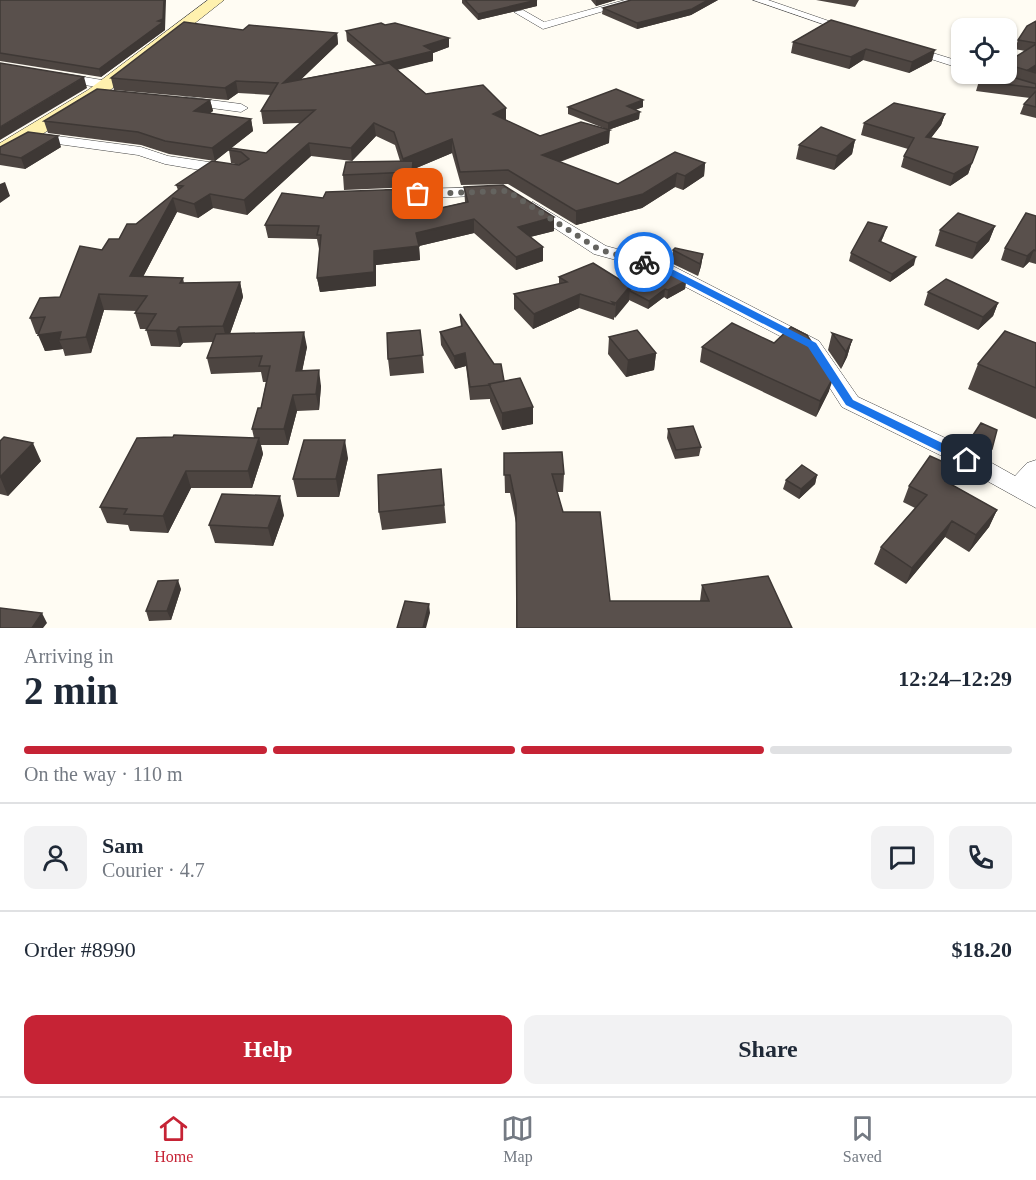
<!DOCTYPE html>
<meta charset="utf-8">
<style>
body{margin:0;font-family:"Times New Roman",serif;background:#f2f2f3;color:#1f2937;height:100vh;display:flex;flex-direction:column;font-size:22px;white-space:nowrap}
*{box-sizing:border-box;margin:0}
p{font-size:20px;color:#747a83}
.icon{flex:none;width:33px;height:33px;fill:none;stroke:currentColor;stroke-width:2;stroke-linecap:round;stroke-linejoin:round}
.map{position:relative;height:628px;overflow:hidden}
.sheet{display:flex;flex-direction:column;background:#fff;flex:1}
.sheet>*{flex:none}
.controls{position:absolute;left:951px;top:18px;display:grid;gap:12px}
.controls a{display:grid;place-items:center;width:66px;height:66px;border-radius:12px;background:#fff;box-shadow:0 2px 4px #0004;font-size:30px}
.pin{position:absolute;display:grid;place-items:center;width:51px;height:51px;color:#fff;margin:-26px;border-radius:12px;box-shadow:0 3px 9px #0006}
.courier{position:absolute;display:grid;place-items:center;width:60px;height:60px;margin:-30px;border:4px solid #1a73e8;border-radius:50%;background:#fff;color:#222;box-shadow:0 2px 8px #0007}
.head em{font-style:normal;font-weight:600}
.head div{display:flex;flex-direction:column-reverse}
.head{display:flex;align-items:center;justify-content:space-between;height:102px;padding:0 24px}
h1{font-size:39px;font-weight:600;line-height:45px}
.bar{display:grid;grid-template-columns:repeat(4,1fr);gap:9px 6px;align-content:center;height:72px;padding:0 24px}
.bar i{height:8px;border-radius:4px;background:#e0e1e3}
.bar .current{background:#c62335}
.bar p{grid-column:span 4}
.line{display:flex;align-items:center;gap:15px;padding:0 24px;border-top:2px solid #e0e1e3}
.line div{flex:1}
.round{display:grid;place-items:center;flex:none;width:63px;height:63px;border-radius:12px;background:#f2f2f3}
.primary-button{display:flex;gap:12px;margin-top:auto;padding:12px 24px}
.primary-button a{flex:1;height:69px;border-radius:12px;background:#c62335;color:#fff;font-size:24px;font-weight:600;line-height:69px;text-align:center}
.primary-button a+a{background:#f2f2f3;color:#1f2937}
.tabs{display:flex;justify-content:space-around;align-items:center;height:84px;border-top:2px solid #e0e1e3;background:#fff;font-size:16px;color:#747a83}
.tabs a{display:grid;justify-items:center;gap:3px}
.tabs .current{color:#c62335}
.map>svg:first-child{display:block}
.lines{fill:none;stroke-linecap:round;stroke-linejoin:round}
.minor-casing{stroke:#434343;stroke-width:1}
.secondary-casing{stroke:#323232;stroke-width:1}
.minor{fill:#fff;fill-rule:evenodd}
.secondary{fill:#fff1ae;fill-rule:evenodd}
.wall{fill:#4d4541}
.shaded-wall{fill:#3e3835}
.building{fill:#59504c;stroke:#3e3835;stroke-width:1.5}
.route{fill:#1a73e8}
.done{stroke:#64635f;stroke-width:6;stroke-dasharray:0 10.8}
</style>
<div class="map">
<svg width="1036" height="628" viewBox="0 0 1036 628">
<rect width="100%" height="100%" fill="#fffcf3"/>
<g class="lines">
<defs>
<path id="minor" d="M625 0H641L543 29 514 12 523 10 544 22Z
M753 0H768L855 30 846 32Z
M910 46 962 62V69L906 51 904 49Z
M60 73 108 81 114 85 108 89 56 80V74Z
M979 74H996L1036 86V94Z
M187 97 241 104 248 108 241 112 182 104V98Z
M34 133 141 147 168 156 229 165 237 170 229 175 165 164 138 155 29 140 27 137Z
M491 187 497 189 499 192 497 195 385 200 377 195 385 190Z
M533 202 606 246 665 262 819 341 858 397 958 444 1015 476 1027 463 1036 460V508L942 456 842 407 805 349 653 270 594 254 527 210 525 207Z"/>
<path id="secondary" d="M208 0H224L100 98 7 156 0 158V143L88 90Z"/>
</defs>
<use href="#minor" class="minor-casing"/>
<use href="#secondary" class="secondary-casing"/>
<use href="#minor" class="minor"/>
<use href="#secondary" class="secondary"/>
</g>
<path class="wall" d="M0 0 165 27V30L101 77 0 61Z
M462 0H537V6L478 20 462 3Z
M591 0H616L596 6Z
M631 0H718L691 15 637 29 602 14 603 8Z
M816 0H859L855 7Z
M831 20 932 61 909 73 863 60 849 69 791 53 793 42Z
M1036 21V84L1005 74 1036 84V118L1020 114 1024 104 1030 98 976 91 979 81 990 74H1006V63L1025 51 1015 49 1018 40Z
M385 25 449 47 433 53V61L397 69 426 94 506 120 540 136 606 129 568 114V107H643L635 110 639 119 608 130 609 143 560 162 618 184 705 163 704 176 683 190 675 187 642 208 576 225 508 184 461 185 452 153 414 169 415 175 413 187 344 190 343 175 400 161 395 145 376 136 352 161 311 156 247 215 213 208 198 218 177 212 143 277 183 278 184 283 240 282 243 297 230 334 307 347 302 371 321 386 319 410 297 411 288 445H261L263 454 252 488H191L168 533 130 531 128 525 107 523 100 507 254 438 252 429 261 408 266 382H263L261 372 211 374 207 358 213 342 183 343 180 347 151 346 146 329H140L135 313 137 311 104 310 91 353 65 356 63 349 45 351 39 334H36L30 318 60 297 102 250 119 239 178 190 176 185 240 165 231 163 229 150 215 161 169 154 141 145 48 133 44 121 210 100 213 111 210 113 251 119 253 131 231 148 266 153 301 123 263 124 261 111 271 95 238 93 228 100 114 90 111 78 243 30 337 33 338 44 301 79 376 65 347 41 346 31Z
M945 114 941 125 931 138 978 147 968 174 950 186 901 167 904 156 908 149 861 135 864 123Z
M855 140 852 154 834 170 796 159 799 145Z
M0 147H61L25 169 0 165Z
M464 187 554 231 530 237 543 261 516 270 474 233 419 246 420 260 376 265V286L320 292 317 278 320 249H319L317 239 268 238 265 225 323 198 411 200 427 211 465 202Z
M1036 216V264L1029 262 1023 268 1001 260 1005 248Z
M995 226 989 241 972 259 935 246 940 230Z
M884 235 881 242 914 265 890 282 849 261 851 253Z
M673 250 703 254 701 266 698 276 671 263Z
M559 277 628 285 686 281 685 289 667 299 664 297 648 309 629 300 614 318V320L579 308 533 329 514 309V294L559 284Z
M928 292 998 303 993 316 978 330 924 305Z
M460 314 504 381 533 407V424L502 430 490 401V399L470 400 466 366 455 369 441 345 440 332 461 327Z
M420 330 424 373 390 376 388 359Z
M832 333 852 340 847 357 841 369 828 350Z
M609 337 656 353 654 370 626 377 608 354Z
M1036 343V419L968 389 978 364Z
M702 347 829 391 816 417 700 362Z
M668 429 701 447 699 456 675 459 667 438Z
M971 438 992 449 988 458 968 447Z
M0 441 41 461 8 496 0 494Z
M504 453 564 474 563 492H557L563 512 610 601H700L702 585 792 628H516V523L510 493H505Z
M348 458 339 497H297L293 479Z
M441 469 446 523 382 530 379 512Z
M817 475 815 484 799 499 783 489 786 480Z
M949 483 997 510 989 527 969 552 945 537 906 584 874 564 881 547 915 508 903 502 909 486Z
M284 515 273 546 215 543 209 525Z
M181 589 171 620 149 621 146 611Z"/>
<path class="shaded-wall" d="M164 0H166L165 30 101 77 99 69 158 21Z
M537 0V6L478 20V14Z
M596 0H616L596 6Z
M708 0H718L691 15 637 29V23Z
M337 33 338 44 285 95 283 83Z
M449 38V47L433 53V61L385 73 384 63 424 46Z
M866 49 863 60 849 69 851 57Z
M935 50 932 61 909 73 912 62Z
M1036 65V72L1028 70Z
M84 77 87 88 0 140V127Z
M236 81 238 93 228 100 225 88Z
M210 100 213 111 197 123 194 111Z
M643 100V107L627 113V106Z
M506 108V121L493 114Z
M640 112 639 119 608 130V123Z
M945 114 941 125 923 148 926 137Z
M251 119 253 131 215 161 212 148Z
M374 123 376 136 352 161 351 148Z
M610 130 609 143 542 168V155Z
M58 136 61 147 25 169 21 158Z
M452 139V153L414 169 415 175 413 187 412 172 404 173 403 159Z
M855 140 852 154 834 170 837 156Z
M309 143 311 156 247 215 244 200Z
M705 163 704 176 683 190 685 176Z
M972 163 968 174 950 186 954 174Z
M677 173 675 187 642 208 576 225V211Z
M5 182 10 196 0 203V184Z
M210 194 213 208 198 218 194 204Z
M173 198 177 212 135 292 130 276Z
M554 217V231L518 240V227Z
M474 219V233L419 246 420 260 376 265V286L320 292 317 278 416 233Z
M995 226 989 241 972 259 977 243Z
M887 227 884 235 877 249 879 241Z
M543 247V261L516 270V257Z
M1034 250 1029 262 1023 268 1027 256Z
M703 254 701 266 698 276 700 264Z
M916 257 914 265 890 282 892 274Z
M686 281 685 289 667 299 668 290Z
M240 282 243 297 227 342 223 326Z
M630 286 629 301 615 318 616 303Z
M665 289 664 297 648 309 649 301Z
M99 294 104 310 91 353 86 337Z
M580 294 579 308 533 329 534 314Z
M998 303 993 316 978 330 983 317Z
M179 327 183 343 180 347 176 331Z
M61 332 59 340 63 349 45 351 38 335Z
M304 332 307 347 299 387 296 371Z
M852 340 847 357 841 369 846 352Z
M465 353 466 366 455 369 454 356Z
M656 353 654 370 626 377 628 360Z
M319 370 321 386 319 410 316 394Z
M834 376 829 391 816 417 820 401Z
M293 395 297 411 288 445 284 429Z
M533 407V424L502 430V413Z
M259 438 263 454 252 488 248 471Z
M345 440 348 458 339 497 336 479Z
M33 443 41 461 8 496 0 477Z
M955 467 948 484 945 481Z
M186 471 191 488 168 533 163 516Z
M817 475 815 484 799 499 801 489Z
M280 496 284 515 273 546 268 528Z
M997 510 989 527 969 552 976 535Z
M952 521 945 537 906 584 912 568Z
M178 580 181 589 171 620 167 611Z
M429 604 430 613 426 628H423Z
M42 613 47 623 43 628H32Z"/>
<path class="building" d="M0 0H164L163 19 158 21 163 22 99 69 0 53Z
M465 0H537L478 14Z
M631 0H708L692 9 637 23 603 8Z
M831 20 935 50 912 62 866 49 851 57 793 42Z
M1036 21V43L1018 40 1027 26Z
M184 22 243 30 249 25 337 33 283 83 389 63 426 94 483 85 506 108 493 114 540 136 581 122 610 130 542 155 618 184 675 152 705 163 685 176 677 173 643 194 576 211 508 170 460 172 452 139 403 159 394 132 374 123 351 148 309 143 244 200 210 194 194 204 173 198 130 276 183 278 180 283 240 282 223 326 179 327 176 331 146 330 156 314 135 313 147 296 99 294 86 337 59 340 61 332 38 335 45 317 30 318 40 298 60 297 80 246 102 250 109 239H119L127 224H136L183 186 176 185 212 161 239 165 249 159 241 152 229 150 231 148 266 153 315 110 261 111 278 83 236 81 225 88 111 78Z
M381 23 385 25 395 23 449 38 424 46 433 51 384 63 346 31Z
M1036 44V65L1028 70 1036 73 1006 64V63Z
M0 63 84 77 0 127Z
M990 74H1002L1036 84V88L979 81Z
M97 89 210 100 194 111 251 119 212 148 165 141 138 132 44 121Z
M616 89 643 100 627 106 640 112 608 123 568 107Z
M1036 91V107L1024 104Z
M894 103 945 114 926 137 978 147 972 163 954 174 904 156 914 138 864 123Z
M821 127 855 140 837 156 799 145Z
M28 132 58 136 21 158 0 154V147Z
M413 161 412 172 343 175 346 162Z
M503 185 554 217 518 227 543 247 516 257 474 219 416 233 419 246 374 251V272L317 278 321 235H317L319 226 265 225 282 193 323 198 326 192 410 189 408 200 426 199 427 211 468 202 464 187Z
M958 213 995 226 977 243 940 230Z
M1026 213 1036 216V251L1034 250 1027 256 1005 248Z
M868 222 887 227 879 241 916 257 892 274 851 253Z
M675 248 703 254 700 264 673 250Z
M593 263 630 286 616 303 612 302 615 305 580 294 534 314 514 294 567 282 559 277Z
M656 266 686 281 668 290 665 289 649 301 630 291V286L628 285Z
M946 279 998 303 983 317 928 292Z
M460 314 494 364H501L504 381 489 384 490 385 470 387 465 353 454 356 440 332 462 326Z
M732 323 774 343 791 327 807 335 834 376 820 401 702 347Z
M420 330 423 355 388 359 387 333Z
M637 330 656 353 628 360 609 337Z
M1005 331 1036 343V388L978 364Z
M304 332 296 371 319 370 316 394 293 395 284 429H252L258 408H261L270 366H259L262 356 207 358 216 334Z
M832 333 852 340 846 352Z
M520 378 533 407 502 413 489 384Z
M981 423 997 430 992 449 971 438Z
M693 426 701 447 676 450 668 429Z
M174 435 259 438 248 471H186L163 516 124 514 127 509 100 507 137 438 173 437Z
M4 437 33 443 0 477V441Z
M304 440H345L336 479H293Z
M562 452 564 474H552L563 512H600L610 601H709L702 585 768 576 792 628H517L516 504 510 475H504V453Z
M930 456 955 467 945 481 997 510 976 535 952 521 912 568 881 547 927 495 909 486Z
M802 465 817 475 801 489 786 480Z
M441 469 444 505 379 512 378 475Z
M222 494 280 496 268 528 209 525Z
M178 580 167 611H146L158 581Z
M405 601 429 604 423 628H397Z
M0 608 42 613 32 628H0Z"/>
<path class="route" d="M644 259 662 264 816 343 853 400 971 457V463H963L846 405 808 347 656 268 641 264V260Z"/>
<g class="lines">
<path class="done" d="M418 194 507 191 600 250 644 262"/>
</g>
</svg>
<div class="controls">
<a><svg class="icon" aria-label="locate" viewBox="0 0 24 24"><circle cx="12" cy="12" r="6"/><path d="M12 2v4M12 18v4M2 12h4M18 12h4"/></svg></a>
</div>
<div class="pin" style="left:418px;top:194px;background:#ea580c"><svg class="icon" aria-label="bag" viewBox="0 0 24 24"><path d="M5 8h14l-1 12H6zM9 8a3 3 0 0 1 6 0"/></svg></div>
<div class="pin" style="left:967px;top:460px;background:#1f2937"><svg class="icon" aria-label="home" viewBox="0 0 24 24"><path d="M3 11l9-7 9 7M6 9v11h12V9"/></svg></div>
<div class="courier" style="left:644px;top:262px"><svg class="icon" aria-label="bike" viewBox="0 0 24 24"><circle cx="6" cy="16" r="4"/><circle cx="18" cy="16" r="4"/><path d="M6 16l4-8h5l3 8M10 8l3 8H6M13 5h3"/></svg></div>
</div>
<section class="sheet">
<div class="head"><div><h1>2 min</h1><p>Arriving in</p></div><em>12:24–12:29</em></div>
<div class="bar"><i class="current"></i><i class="current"></i><i class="current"></i><i></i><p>On the way · 110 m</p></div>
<div class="line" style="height:108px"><a class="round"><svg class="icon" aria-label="person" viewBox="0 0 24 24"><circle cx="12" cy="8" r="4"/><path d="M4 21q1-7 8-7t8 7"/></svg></a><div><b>Sam</b><p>Courier · 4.7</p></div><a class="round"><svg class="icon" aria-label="chat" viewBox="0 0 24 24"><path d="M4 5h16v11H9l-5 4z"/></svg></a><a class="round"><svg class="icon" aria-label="phone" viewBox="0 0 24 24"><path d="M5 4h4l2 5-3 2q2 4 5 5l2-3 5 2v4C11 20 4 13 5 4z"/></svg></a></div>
<div class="line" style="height:78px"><div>Order #8990</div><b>$18.20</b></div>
<div class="primary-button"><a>Help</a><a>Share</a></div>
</section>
<nav class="tabs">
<a class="current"><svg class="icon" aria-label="home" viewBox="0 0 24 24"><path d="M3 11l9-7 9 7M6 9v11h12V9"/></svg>Home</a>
<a><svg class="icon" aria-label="map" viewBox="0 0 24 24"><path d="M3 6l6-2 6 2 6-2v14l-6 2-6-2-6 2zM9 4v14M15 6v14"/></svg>Map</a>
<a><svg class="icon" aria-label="saved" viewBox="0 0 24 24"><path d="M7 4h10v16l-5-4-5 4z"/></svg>Saved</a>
</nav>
